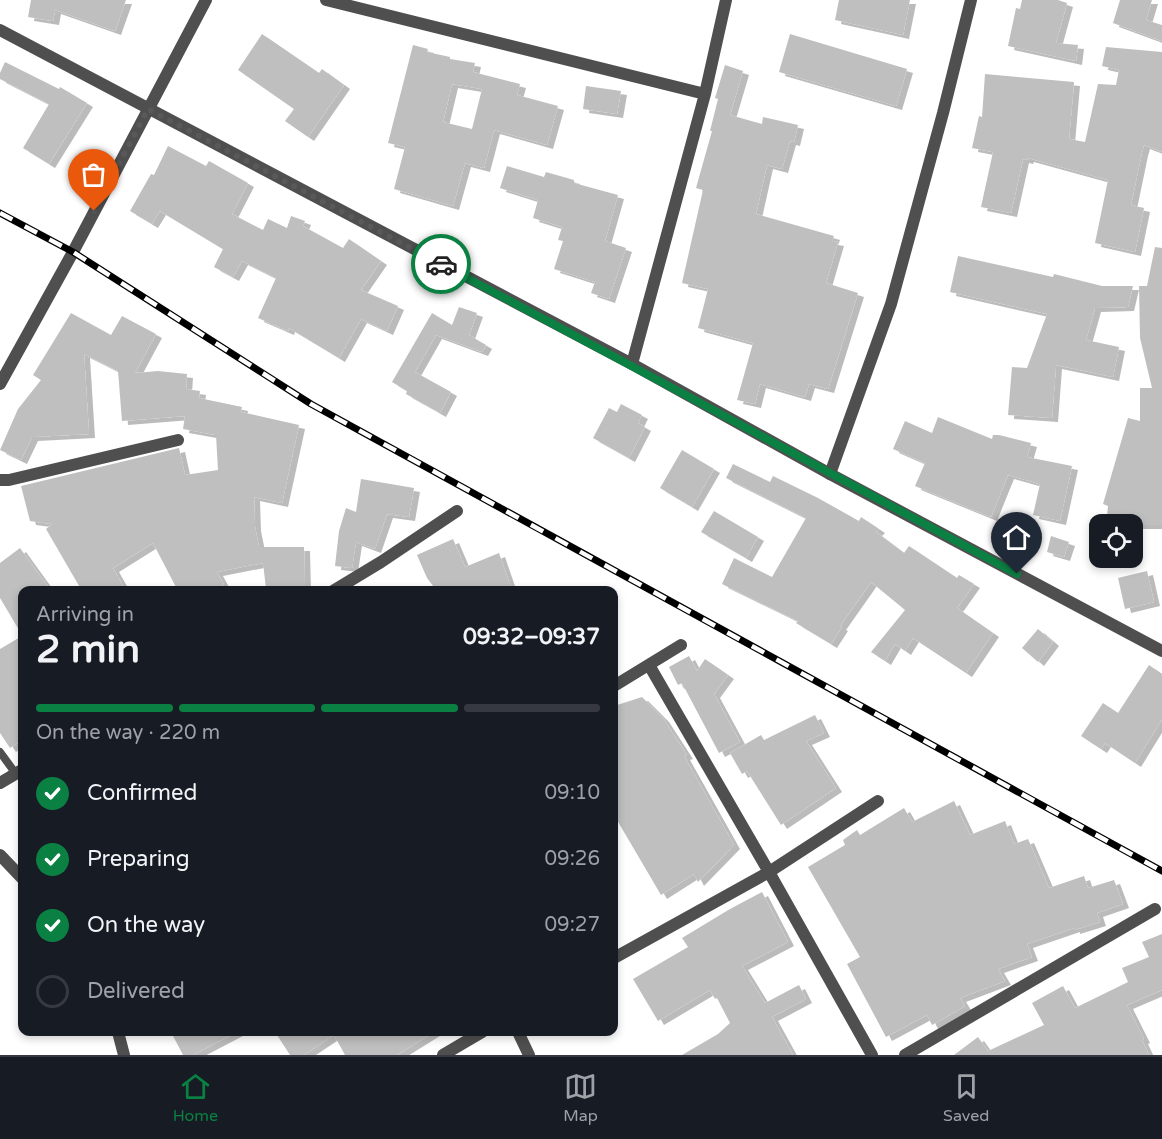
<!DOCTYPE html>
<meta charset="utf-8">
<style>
body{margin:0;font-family:"Varela Round",sans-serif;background:#242831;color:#f1f3f6;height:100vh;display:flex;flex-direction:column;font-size:22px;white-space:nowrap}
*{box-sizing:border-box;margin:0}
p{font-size:20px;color:#9ea1a6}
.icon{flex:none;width:33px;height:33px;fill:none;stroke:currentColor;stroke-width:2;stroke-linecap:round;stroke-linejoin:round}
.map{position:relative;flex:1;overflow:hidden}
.details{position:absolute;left:18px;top:586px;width:600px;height:450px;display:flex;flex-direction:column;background:#171b24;border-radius:12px;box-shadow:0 3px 9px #0003}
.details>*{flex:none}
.buttons{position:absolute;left:1089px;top:514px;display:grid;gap:12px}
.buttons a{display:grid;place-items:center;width:54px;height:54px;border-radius:12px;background:#171b24;box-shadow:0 3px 9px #0003;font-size:30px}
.pin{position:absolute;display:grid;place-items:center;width:51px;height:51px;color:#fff;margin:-62px -26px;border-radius:50% 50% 50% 0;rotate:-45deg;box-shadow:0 0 6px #0007}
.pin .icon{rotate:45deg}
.courier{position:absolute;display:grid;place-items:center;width:60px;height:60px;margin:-30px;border:4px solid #0b8043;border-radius:50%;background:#fff;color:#222;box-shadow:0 2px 8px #0007}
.head em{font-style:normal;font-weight:800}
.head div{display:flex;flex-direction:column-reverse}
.head{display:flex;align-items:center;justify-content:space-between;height:102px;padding:0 18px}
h1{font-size:39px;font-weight:800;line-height:45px}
.bar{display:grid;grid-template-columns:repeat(4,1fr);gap:9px 6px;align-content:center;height:72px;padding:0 18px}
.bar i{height:8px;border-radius:4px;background:#363941}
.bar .selected{background:#0b8043}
.bar p{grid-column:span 4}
ol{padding:0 18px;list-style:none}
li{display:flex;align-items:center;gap:18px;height:66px}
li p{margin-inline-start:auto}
li .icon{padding:6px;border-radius:50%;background:#0b8043;color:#fff;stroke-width:4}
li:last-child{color:#9ea1a6}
li i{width:33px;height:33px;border:3px solid #363941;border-radius:50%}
.tab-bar{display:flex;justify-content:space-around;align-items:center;height:84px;border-top:2px solid #363941;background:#171b24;font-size:16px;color:#9ea1a6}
.tab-bar a{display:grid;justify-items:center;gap:3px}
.tab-bar .selected{color:#0b8043}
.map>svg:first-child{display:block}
.building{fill:#bfbfbf;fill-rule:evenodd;filter:url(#shadow)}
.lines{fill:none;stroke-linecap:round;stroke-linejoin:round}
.service{stroke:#4f4f4f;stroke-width:8}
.minor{stroke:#4f4f4f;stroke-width:12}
.tertiary{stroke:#4f4f4f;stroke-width:12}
.rail-casing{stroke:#000;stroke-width:7}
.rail{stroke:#fff;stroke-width:4.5;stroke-dasharray:14;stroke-linecap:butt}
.done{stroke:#595959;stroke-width:6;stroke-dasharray:0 10.8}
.route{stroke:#0b8043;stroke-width:8}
</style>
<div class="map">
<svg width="1162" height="1055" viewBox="0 0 1162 1055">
<defs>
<filter id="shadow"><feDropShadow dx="6" dy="4" stdDeviation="0" flood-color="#0004"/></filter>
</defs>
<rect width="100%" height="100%" fill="#fff"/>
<path class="building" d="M31 0H126L115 31 55 10 53 21 28 17Z
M839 0H910L903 35 835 20Z
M1022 0H1058L1067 3 1056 43 1078 45 1076 61 1008 46 1016 8 1020 9Z
M1120 0H1152L1146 20 1162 25V41L1113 23Z
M262 34 319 73 322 69 344 85 308 137 285 121 294 109 238 70Z
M790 34 907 69 896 106 779 72Z
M413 45 428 49 427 52 450 57V59L475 63 473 72 520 84 517 95 558 106 547 145 494 130 484 168 465 163 453 206 394 189 405 147 388 143ZM452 84 482 89 472 129 443 122Z
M1106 47 1162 52V152L1144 145 1142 152 1131 205 1144 208 1135 252 1095 243 1108 180 1028 158 1027 160 1023 159 1011 213 981 207 993 152 972 148 979 116 982 117 985 74 1074 82 1069 139 1085 142 1098 84 1116 85 1119 70 1102 66Z
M5 62 59 89 60 87 87 103 49 164 23 148 49 104 0 79V73Z
M725 65 743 71 730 115 762 124 763 117 798 125 794 142 790 141 782 169 767 165 756 214 834 236 832 241 838 242 826 283 858 293 828 389 809 384 805 397 760 384 755 404 737 400 753 343 698 328 708 289 682 283 703 190 696 188 712 131H710L718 99 715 98Z
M586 86 621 91 617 114 583 109Z
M168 146 206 166 209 161 248 183 232 214 263 230 268 219 287 228 291 216 305 221 303 226 343 248 349 239 381 261 361 290 398 306 387 331 361 319 339 358 289 328 288 331 258 318 276 278 242 261 233 277 214 267 223 249 160 211 152 224 130 211 151 174 154 175Z
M507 166 544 177 546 172 574 180V183L618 195 605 241 626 248 609 299 591 293 595 282 554 269 563 241 558 240 562 227 533 218 538 200 500 188Z
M1155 247 1162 248V525H1106L1108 506 1103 504 1128 418 1140 421V388H1152L1140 338 1139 286H1147Z
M958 256 1053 277 1054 274 1102 286H1133L1128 307 1095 308 1086 340 1119 347 1113 377 1056 365 1052 418 1008 415 1012 367 1027 368 1047 314 950 292Z
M459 307 477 313 469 335 486 345 482 352 436 335 415 372 451 392 440 413 406 394 407 391 392 382 432 313 452 325Z
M71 313 111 335 122 316 156 334 135 373 158 371 187 374 186 389 200 391 199 398 242 407 241 412 299 425 282 503 254 497 255 527 259 547H304L305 587 266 589 263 563 217 572 224 585 212 591H178L153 543 113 568 126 591H82L46 529 52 524 30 521 21 486 179 448 185 475 218 470 216 435 183 429 185 416 122 421 118 371 84 354 89 434 32 437 21 460 0 450 18 409 41 380 33 375Z
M621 404 642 415 638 423 645 427 629 458 593 438 609 408 617 412Z
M938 417 992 439 993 435H999L1031 443 1027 457 1072 466 1060 521 1033 515 1040 484 1008 475 991 517 915 486 925 463 893 449 905 421 932 433Z
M682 450 714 469 692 507 660 488Z
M733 464 770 482 773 476 818 498 859 521 861 517 879 529 876 532 904 553 909 546 957 578 959 575 974 584 957 608 993 633 966 673 913 638 905 651 895 644 885 661 871 652 905 610 871 582 840 626 842 627 831 644 796 623 798 621 722 584 734 558 772 577 806 518 726 478Z
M361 479 414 488 409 517 387 514 375 549 356 542 352 568 335 566 339 531 346 508 356 512Z
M714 511 758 537 746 558 701 532Z
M1051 536 1069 542 1064 557 1047 552Z
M453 539 465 567 499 553 512 591H437L427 578 417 555Z
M20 548 51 591H22V635L0 598V563Z
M1147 571 1154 602 1125 609 1118 578Z
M1038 629 1053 642 1038 662 1022 648Z
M22 636V740L10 748 0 733V649Z
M689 656 697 671 705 659 728 675 714 694 740 742 719 753 682 683 678 685 669 667Z
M1149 665 1162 674V719L1135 763 1105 743 1101 749 1081 736 1103 703 1118 713Z
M642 697 663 718 687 755 684 756 734 845 698 882 694 874 661 895 614 815V706Z
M815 715 824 733 806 741 836 788 781 825 747 771 742 774 730 753 761 735 764 740Z
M954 801 970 835 1005 821 1014 844 1028 839 1049 888 1084 876 1088 888 1114 880 1123 904 1097 913 1100 922 1074 930V928L1027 944 1032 957 998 969 1005 981 960 998 965 1006 932 1025 927 1015 886 1037 847 964 860 957 808 867 845 845 843 840 857 830 860 835 904 808 912 822Z
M762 892 788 942 742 966 765 1003 799 985 806 999 772 1017 793 1055H682L718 1034 730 1023 717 998 715 999 710 990 658 1021 633 979 688 947 682 938 730 909Z
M1162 934V990L1127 1005 1144 1039 1142 1040 1149 1055H954L978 1037 988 1051 1044 1025 1032 1003 1063 986 1075 1008 1128 982 1122 968 1149 957 1142 942Z
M171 1032H237L193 1055H183Z
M275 1032H434L397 1055H345L334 1035 304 1055H290Z"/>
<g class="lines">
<path class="service" d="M0 752 16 774"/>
<path class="minor" d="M326 0 705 94
M632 364 705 94 726 0
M0 384 73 252 206 0
M830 474 891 304 943 113 971 0
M0 480H9L178 440
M333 591 381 562 457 511
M649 665 769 872 872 1055
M614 686 681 645
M0 783 22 770
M0 855 22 878
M614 958 769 872 878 801
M118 1032 124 1055
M518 1032 529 1055
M443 1055 482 1032
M905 1055 1155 909"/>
<path class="tertiary" d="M0 30 632 364 830 474 1162 651"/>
<defs>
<path id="rail" d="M0 213 73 252 311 404 1162 871"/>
</defs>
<use href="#rail" class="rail-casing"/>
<use href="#rail" class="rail"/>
</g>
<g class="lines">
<path class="done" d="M94 211 148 109 441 264"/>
<path class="route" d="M441 264C634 366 824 471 1017 574"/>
</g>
</svg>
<div class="buttons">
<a><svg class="icon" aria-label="locate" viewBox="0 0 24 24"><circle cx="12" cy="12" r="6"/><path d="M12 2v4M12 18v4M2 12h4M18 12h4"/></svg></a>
</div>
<div class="pin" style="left:94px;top:211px;background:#ea580c"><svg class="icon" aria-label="bag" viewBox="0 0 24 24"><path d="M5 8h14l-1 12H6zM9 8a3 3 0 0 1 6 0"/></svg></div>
<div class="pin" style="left:1017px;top:574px;background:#1f2937"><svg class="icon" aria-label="home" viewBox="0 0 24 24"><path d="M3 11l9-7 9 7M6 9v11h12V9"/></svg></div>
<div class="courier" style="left:441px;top:264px"><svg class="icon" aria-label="car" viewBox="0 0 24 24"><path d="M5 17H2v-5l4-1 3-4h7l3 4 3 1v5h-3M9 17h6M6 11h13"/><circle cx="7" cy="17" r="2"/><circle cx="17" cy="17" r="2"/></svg></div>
<section class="details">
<div class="head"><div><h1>2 min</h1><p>Arriving in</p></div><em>09:32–09:37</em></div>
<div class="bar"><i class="selected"></i><i class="selected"></i><i class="selected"></i><i></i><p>On the way · 220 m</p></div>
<ol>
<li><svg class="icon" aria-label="check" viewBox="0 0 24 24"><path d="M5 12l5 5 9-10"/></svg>Confirmed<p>09:10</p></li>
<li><svg class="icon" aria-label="check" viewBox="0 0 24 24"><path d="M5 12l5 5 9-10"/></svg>Preparing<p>09:26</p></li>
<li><svg class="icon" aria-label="check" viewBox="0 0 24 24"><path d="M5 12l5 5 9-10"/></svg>On the way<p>09:27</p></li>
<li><i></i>Delivered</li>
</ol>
</section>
</div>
<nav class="tab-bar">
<a class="selected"><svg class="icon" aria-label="home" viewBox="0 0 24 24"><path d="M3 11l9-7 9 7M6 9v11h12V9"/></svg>Home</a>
<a><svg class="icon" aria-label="map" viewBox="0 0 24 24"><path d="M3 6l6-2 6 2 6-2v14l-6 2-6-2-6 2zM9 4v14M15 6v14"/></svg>Map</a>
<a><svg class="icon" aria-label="saved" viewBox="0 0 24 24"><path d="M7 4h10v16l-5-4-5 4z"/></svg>Saved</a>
</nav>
